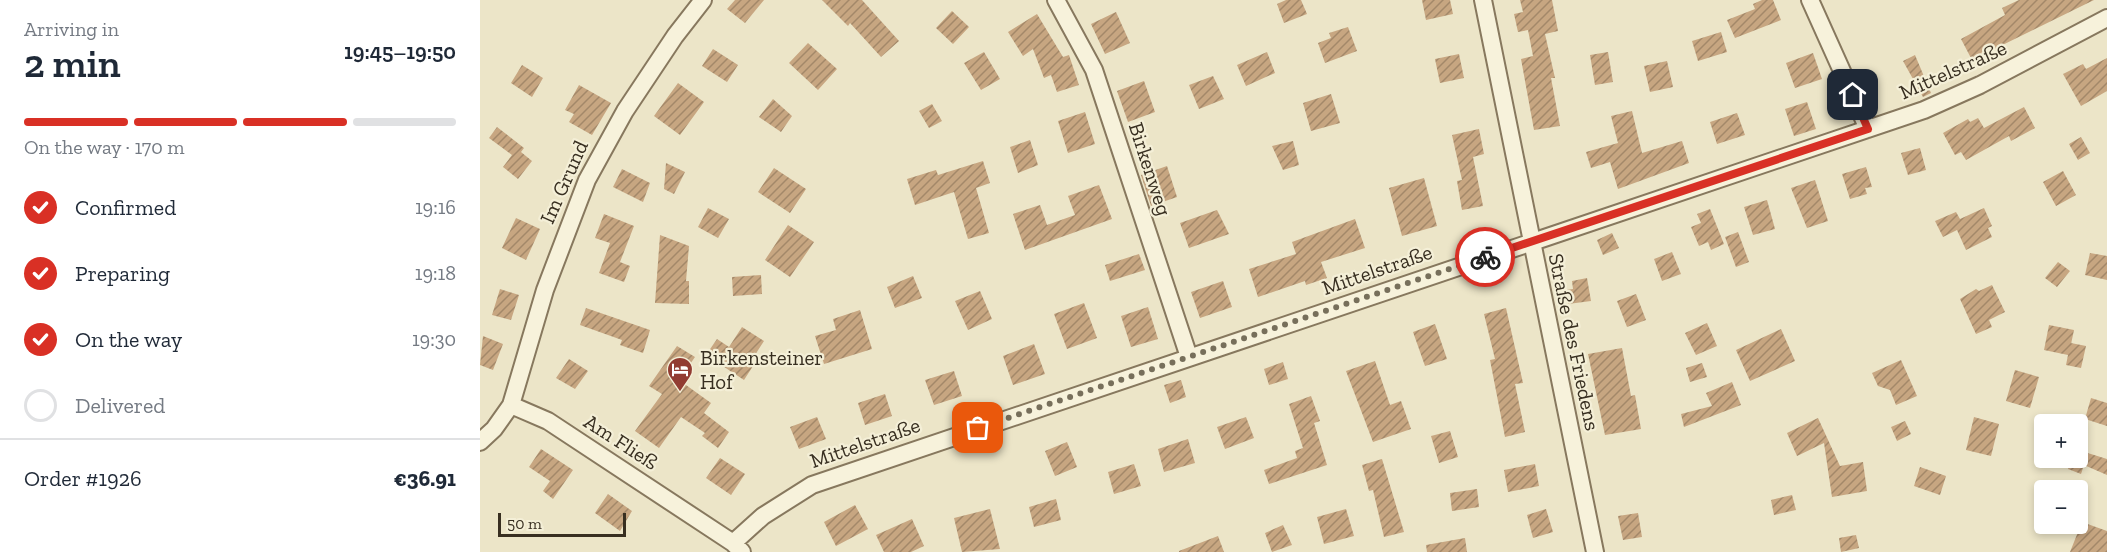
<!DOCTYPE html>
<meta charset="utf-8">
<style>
body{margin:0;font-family:"Zilla Slab",serif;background:#f6f6f7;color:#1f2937;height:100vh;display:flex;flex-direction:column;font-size:22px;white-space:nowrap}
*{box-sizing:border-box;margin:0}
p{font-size:20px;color:#747a83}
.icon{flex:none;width:33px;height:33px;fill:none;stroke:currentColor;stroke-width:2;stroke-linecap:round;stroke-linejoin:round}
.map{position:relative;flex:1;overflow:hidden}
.panel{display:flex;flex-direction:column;background:#fff;width:480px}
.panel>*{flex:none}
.fabs{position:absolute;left:1554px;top:414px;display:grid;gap:12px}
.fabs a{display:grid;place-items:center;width:54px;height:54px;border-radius:6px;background:#fff;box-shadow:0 3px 9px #0003;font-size:30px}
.scale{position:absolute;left:18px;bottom:15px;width:128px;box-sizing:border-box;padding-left:6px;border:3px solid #382f21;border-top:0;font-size:16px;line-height:21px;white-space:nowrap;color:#382f21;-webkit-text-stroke:4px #f4efd7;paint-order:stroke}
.pin{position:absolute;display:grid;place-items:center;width:51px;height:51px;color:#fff;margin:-26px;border-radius:12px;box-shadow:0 3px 9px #0006}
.courier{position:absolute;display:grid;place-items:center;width:60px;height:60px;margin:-30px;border:4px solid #d93025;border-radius:50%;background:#fff;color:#222;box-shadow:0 2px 8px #0007}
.overview em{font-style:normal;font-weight:600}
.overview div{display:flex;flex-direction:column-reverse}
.overview{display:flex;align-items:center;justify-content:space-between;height:102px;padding:0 24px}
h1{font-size:39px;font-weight:600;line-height:45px}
.bar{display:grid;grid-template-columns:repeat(4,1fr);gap:9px 6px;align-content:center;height:72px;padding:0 24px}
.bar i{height:8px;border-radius:4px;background:#e0e1e3}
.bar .selected{background:#d93025}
.bar p{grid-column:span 4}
.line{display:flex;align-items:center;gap:15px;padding:0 24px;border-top:2px solid #e0e1e3}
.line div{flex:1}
ol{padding:0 24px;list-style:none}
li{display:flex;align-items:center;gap:18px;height:66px}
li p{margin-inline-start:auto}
li .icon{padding:6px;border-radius:50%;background:#d93025;color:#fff;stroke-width:4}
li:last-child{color:#747a83}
li i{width:33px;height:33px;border:3px solid #e0e1e3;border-radius:50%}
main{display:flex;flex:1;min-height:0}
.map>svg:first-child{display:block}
.building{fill:url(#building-hatch)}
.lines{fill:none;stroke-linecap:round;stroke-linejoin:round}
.street-casing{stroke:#87785e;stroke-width:20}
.street{stroke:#f7f2db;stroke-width:16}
.done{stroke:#776f5b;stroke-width:6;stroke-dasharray:0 10.8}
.route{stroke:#d93025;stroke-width:8}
.labels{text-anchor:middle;stroke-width:4.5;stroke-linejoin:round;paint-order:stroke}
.street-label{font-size:21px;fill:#382f21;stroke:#f4efd7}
.poi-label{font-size:21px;fill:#382f21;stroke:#f4efd7;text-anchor:start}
</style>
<main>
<section class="panel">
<div class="overview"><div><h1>2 min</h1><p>Arriving in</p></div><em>19:45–19:50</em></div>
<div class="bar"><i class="selected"></i><i class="selected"></i><i class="selected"></i><i></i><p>On the way · 170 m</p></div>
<ol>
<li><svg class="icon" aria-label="check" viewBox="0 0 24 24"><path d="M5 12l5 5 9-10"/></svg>Confirmed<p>19:16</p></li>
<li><svg class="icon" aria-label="check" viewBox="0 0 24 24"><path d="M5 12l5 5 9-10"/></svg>Preparing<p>19:18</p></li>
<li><svg class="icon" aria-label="check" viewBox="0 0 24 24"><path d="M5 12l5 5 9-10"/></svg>On the way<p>19:30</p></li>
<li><i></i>Delivered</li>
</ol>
<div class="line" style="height:78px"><div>Order #1926</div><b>€36.91</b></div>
</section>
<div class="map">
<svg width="1627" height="552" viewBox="0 0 1627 552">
<defs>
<pattern id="building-hatch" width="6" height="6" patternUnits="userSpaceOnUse" patternTransform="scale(1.5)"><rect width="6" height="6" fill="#c7a681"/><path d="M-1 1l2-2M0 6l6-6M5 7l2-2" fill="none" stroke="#a38869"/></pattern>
</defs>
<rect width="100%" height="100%" fill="#ece5c8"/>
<path class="building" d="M255 0H284L265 23 247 9Z
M342 0H382L419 41 401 57 370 23 368 26Z
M806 0H821L827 14 804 23 797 4Z
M942 0H970L973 14 946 20Z
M1040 0H1072L1078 31 1065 34 1075 78H1071L1080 126 1054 130 1041 59 1053 56 1048 30 1038 32 1034 14 1043 12Z
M1282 0H1293L1301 20 1255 38 1247 20 1275 9 1273 4Z
M1539 0H1614L1492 60 1481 39 1525 15 1522 8Z
M472 11 489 27 473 44 456 28Z
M636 12 650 43 625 54 611 24Z
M557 14 583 57 589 55 599 85 577 92 571 75 564 78 553 49 543 56 528 32Z
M868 27 877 51 845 63 838 43 851 38 849 33Z
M1241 32 1247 52 1218 61 1212 41Z
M328 43 357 69 338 90 309 63Z
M233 49 258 65 247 82 222 66Z
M504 52 520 79 501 90 484 63Z
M787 52 795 73 766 86 757 65Z
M1128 52 1133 82 1115 85 1110 55Z
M1333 53 1342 79 1315 88 1306 63Z
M979 54 984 78 960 83 955 59Z
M1435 55 1451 93 1443 97 1423 61Z
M1627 58V91L1601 106 1583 74 1603 64 1606 69Z
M1187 61 1193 87 1170 92 1164 66Z
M42 65 63 78 52 97 31 83Z
M733 76 744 99 719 109 709 85Z
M664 81 675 112 648 122 637 91Z
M198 83 224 102 200 135 174 116Z
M99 85 131 103 112 135 89 122 94 114 85 110Z
M851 94 860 123 831 131 823 103Z
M293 99 312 116 301 132 279 117Z
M1327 102 1336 129 1314 136 1305 109Z
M452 104 462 121 449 128 439 111Z
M1544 107 1555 128 1531 141 1529 136 1486 160 1481 152 1475 155 1463 133 1488 119 1490 122 1498 118 1504 128Z
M1152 111 1162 153 1202 141 1209 163 1138 189 1130 162 1111 168 1106 152 1138 143 1131 116Z
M605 112 615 144 588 153 578 121Z
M1257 113 1265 135 1237 144 1230 122Z
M17 127 44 148 41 152 52 161 38 179 23 167 32 155 9 138Z
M999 129 1004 154 993 157 1003 206 982 210 977 181 982 180 972 135Z
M1601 137 1610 153 1598 160 1589 144Z
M550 140 558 165 538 173 530 147Z
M813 141 819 165 803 170 792 146Z
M1440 148 1446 170 1428 175 1421 153Z
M503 161 510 183 496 188 509 233 488 239 474 192 435 205 427 179 456 170 458 175Z
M186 163 205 172 194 194 184 189Z
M687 166 697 197 671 206 661 175Z
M1386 167 1392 187 1385 188 1387 194 1370 199 1362 174Z
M294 168 326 189 310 213 278 192Z
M142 169 170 183 163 202 133 187Z
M1583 171 1596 195 1576 206 1563 182Z
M944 178 957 226 922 236 909 188Z
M1335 180 1348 221 1327 228 1311 188Z
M619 185 632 219 545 250 533 214 560 205 567 225 595 215 588 196Z
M1287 200 1295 229 1273 235 1264 207Z
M228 208 249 219 238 238 218 227Z
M1504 208 1512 226 1508 228 1512 237 1486 250 1477 230 1463 237 1455 221 1476 212 1480 219Z
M1230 209 1244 244 1231 250 1228 242 1219 246 1211 227 1221 223 1217 214Z
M737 210 749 234 709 248 700 223Z
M124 214 154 226 140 262 150 266 144 282 119 273 130 243 115 238Z
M36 218 60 229 46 260 22 248Z
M875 219 885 248 841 262 847 278 826 285 825 281 778 297 769 269 816 254 812 242Z
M308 225 334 242 310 277 285 260Z
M1258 232 1269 262 1256 267 1245 237Z
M1132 233 1139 248 1123 255 1117 240Z
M180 235 209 246 206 281H209V304L175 303Z
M1192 252 1201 274 1182 281 1174 259Z
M1610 253 1627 256V280L1605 275Z
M659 254 665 270 630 281 625 265Z
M1578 262 1590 271 1577 287 1565 278Z
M281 275 282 294 253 296 252 277Z
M433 276 442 298 415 308 407 287Z
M1107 278 1111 301 1088 304 1086 290 1093 289 1092 281Z
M743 281 752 307 720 318 711 292Z
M1512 285 1525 312 1509 320 1512 327 1496 334 1480 299 1496 289 1499 291Z
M20 289 39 295 31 320 12 315Z
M500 291 512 319 488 330 475 301Z
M1156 294 1166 320 1147 327 1137 301Z
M604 303 617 338 587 349 574 314Z
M668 307 678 339 651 347 641 316Z
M106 308 170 330 163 353 140 345 142 340 100 325Z
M1026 308 1043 383 1035 384 1045 432 1025 437 1010 360 1015 359 1004 314Z
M380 310 392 349 344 364 335 336 356 330 353 319Z
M1227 323 1237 346 1216 355 1205 333Z
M955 324 967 359 945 366 933 332Z
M1569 325 1594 330 1590 349 1591 343 1606 346 1601 368 1586 365 1588 355 1564 350Z
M262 327 284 341 271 361 275 363 264 380 226 355 237 339 249 347Z
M1301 329 1315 361 1270 381 1256 350Z
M3 336 23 344 13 370 0 365Z
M554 344 565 374 533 385 523 356Z
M197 346 215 357 199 380 231 403 224 413 249 432 238 448 222 436 225 433 201 417 179 448 155 431 182 394 169 386Z
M1142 348 1151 396 1155 395 1161 429 1125 435 1108 354Z
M89 359 108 371 95 389 76 378Z
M1421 360 1437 396 1416 405 1410 390 1398 386 1392 373Z
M895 361 910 405 921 401 931 429 893 442 866 371Z
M803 362 808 379 789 385 784 369Z
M1222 363 1227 377 1210 382 1206 368Z
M1535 370 1559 377 1550 408 1526 401Z
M474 371 482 396 454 405 445 380Z
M701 380 706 397 690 403 684 385Z
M1252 382 1261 405 1204 427 1201 414 1232 406 1226 393Z
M405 394 412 416 385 425 378 403Z
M831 396 840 421 834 423 847 465 789 484 784 470 817 458 815 451 823 448 809 404Z
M1611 398 1627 403V426L1605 419Z
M337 417 346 439 319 449 310 427Z
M766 417 774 438 745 449 737 427Z
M1494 417 1519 424 1511 456 1486 450Z
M1338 418 1360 466 1383 462 1387 491 1352 497 1344 443 1317 456 1307 433Z
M1425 421 1431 434 1417 441 1411 427Z
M970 431 978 457 959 463 951 436Z
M708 439 715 463 684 472 678 449Z
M587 442 597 467 575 476 565 451Z
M61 449 93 470 73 499 63 491 70 481 49 467Z
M1598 450 1627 459V475L1604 465 1601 474 1588 469 1591 459 1586 458H1598Z
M240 458 265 474 251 495 226 478Z
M902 459 924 532 904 537 893 490 889 491 882 465Z
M654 464 661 486 634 494 628 472Z
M1055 464 1059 486 1028 492 1024 470Z
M1440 467 1466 476 1460 495 1434 486Z
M997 489 999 507 972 511 970 493Z
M128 494 152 511 140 531 115 513Z
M1312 495 1316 510 1294 515 1291 500Z
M576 499 581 520 554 527 549 507Z
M375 505 388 529 356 546 344 522Z
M510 509 520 549 482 552 474 518Z
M866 509 874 536 844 544 837 517Z
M1066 509 1073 532 1053 538 1047 515Z
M1158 513 1162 537 1143 540 1138 516Z
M432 519 444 546 431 552H404L396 535Z
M1602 522 1627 531V552H1590Z
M803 525 812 545 792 552 785 533Z
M1376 535 1379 548 1361 552 1359 538Z
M738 536 744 552H699V551Z
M985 538 987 552H947L946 545Z"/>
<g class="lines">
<defs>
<path id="street" d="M576 0 614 70 709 357
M1003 0 1115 552
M1330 0 1388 129
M31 405 68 421 253 543 262 552
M0 442 14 429 31 405 65 290 107 180 145 111 195 36 223 0
M253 543 283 516 332 485 1444 110 1500 85 1627 18"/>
</defs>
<use href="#street" class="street-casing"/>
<use href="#street" class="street"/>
</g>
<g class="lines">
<path class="done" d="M498 428 1005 257"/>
<path class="route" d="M1005 257 1388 129 1373 95"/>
</g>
<defs>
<symbol id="hotel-pin" viewBox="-11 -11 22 30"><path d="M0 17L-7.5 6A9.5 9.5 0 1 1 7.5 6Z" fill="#923c32" stroke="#f4efd7"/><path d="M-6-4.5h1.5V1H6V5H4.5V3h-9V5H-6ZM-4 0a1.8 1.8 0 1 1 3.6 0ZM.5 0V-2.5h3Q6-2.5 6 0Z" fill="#fff"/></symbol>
</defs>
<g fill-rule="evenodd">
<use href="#hotel-pin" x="185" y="355" width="30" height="40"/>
</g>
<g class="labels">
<g class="street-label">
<text transform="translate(1473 70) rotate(-24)" y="7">Mittelstraße</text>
<text transform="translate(670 169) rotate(72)" y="7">Birkenweg</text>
<text transform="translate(84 182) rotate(-66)" y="7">Im Grund</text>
<text transform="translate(897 270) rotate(-19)" y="7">Mittelstraße</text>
<text transform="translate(1094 342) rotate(78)" y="7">Straße des Friedens</text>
<text transform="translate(141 442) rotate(33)" y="7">Am Fließ</text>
<text transform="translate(385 443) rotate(-19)" y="7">Mittelstraße</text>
</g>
<g class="poi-label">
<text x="220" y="365">Birkensteiner<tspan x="220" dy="24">Hof</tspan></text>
</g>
</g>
</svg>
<div class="fabs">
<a>+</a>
<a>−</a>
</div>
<div class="scale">50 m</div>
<div class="pin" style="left:498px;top:428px;background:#ea580c"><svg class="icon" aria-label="bag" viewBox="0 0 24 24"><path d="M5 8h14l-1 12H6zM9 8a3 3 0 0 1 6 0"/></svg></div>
<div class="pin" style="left:1373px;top:95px;background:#1f2937"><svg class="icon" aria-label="home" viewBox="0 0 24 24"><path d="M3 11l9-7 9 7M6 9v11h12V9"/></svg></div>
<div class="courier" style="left:1005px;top:257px"><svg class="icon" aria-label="bike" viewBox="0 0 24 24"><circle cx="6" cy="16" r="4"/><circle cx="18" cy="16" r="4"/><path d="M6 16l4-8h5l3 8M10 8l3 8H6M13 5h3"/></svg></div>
</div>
</main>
